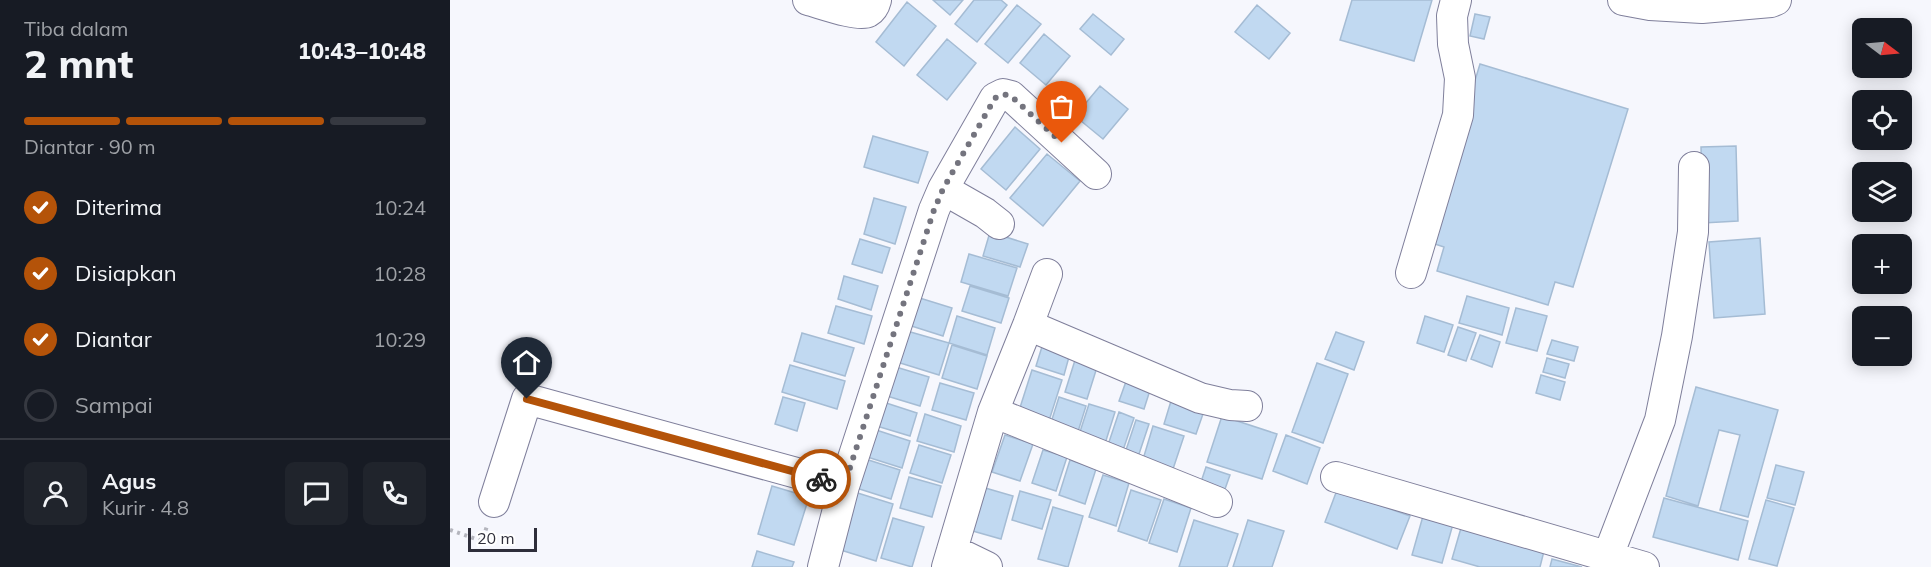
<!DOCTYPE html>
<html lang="id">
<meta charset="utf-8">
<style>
body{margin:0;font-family:Mulish,sans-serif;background:#20242c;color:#f1f3f6;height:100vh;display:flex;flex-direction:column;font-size:22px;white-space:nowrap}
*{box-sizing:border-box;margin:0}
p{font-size:20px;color:#9ea1a6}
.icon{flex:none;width:33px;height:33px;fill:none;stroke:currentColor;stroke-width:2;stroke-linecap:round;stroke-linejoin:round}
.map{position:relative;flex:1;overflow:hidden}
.panel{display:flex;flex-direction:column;background:#171b24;width:450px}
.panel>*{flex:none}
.needle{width:39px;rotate:106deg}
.buttons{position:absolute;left:1402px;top:18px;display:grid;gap:12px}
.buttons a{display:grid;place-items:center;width:60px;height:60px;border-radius:9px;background:#171b24;box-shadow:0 3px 15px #0003;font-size:30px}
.scale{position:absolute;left:18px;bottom:15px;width:69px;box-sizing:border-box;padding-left:6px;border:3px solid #2e2e3a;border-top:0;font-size:16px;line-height:21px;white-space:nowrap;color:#2e2e3a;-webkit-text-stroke:4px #fff;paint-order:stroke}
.pin{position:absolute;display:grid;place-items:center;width:51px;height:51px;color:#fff;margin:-62px -26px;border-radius:50% 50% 50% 0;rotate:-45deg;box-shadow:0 0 6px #0007}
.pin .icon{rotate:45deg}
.courier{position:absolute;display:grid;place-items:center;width:60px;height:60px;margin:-30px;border:4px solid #b45309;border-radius:50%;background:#fff;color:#222;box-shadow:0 2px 8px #0007}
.head em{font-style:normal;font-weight:800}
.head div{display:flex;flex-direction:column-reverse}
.head{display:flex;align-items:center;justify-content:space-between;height:102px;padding:0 24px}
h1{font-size:39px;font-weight:800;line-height:45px}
.bar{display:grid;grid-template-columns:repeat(4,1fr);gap:9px 6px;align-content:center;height:72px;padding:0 24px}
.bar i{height:8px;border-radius:4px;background:#363941}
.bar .selected{background:#b45309}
.bar p{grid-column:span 4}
.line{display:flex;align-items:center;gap:15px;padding:0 24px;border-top:2px solid #363941}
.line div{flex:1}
.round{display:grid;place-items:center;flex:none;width:63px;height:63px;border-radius:9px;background:#20242c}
ol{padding:0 24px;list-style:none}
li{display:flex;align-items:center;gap:18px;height:66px}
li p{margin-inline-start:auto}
li .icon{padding:6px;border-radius:50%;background:#b45309;color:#fff;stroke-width:4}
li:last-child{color:#9ea1a6}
li i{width:33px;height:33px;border:3px solid #363941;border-radius:50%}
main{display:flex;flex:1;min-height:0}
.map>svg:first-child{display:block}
.building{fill:#c1d9f1;stroke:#a5bcd4;stroke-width:1.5}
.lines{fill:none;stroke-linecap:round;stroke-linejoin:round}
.minor-casing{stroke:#7f7f9b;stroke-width:32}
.path{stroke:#b4b5bd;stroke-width:4;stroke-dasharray:3 4.5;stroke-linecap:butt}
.minor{stroke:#fff;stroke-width:30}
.done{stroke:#74747e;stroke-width:6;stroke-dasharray:0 10.8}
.route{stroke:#b45309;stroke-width:8}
</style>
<main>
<section class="panel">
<div class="head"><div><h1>2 mnt</h1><p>Tiba dalam</p></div><em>10:43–10:48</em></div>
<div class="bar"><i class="selected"></i><i class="selected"></i><i class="selected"></i><i></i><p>Diantar · 90 m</p></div>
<ol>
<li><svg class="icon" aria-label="check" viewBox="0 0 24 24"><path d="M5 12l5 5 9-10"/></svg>Diterima<p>10:24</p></li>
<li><svg class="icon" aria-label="check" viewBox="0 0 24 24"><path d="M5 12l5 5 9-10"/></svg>Disiapkan<p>10:28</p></li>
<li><svg class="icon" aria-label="check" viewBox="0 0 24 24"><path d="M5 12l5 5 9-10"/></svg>Diantar<p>10:29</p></li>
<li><i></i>Sampai</li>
</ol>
<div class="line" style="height:108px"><a class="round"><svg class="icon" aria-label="person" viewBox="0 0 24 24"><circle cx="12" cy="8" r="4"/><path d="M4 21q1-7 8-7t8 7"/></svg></a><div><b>Agus</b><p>Kurir · 4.8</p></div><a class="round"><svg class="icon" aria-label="chat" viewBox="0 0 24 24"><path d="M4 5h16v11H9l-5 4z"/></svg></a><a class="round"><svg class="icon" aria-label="phone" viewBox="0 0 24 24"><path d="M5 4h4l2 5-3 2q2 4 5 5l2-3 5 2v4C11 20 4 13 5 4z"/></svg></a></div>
</section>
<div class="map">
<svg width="1481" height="567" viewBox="0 0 1481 567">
<rect width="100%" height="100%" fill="#f6f7fd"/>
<path class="building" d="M483 0H513L500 15Z
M524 0H551L557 5 527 42 505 24Z
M902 0H982L964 61 890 40Z
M457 2 486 26 454 66 426 42Z
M567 5 591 24 558 63 535 44Z
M807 5 840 33 819 59 785 32Z
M643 14 674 39 661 55 630 29Z
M1025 14 1040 17 1034 39 1020 36Z
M594 34 620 56 596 85 570 63Z
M497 39 526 63 497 100 467 75Z
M1030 64 1178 109 1123 287 1105 282 1098 305 987 271 994 247 976 241Z
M650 86 678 109 653 139 625 116Z
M565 127 590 149 556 190 531 169Z
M423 136 478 152 468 183 414 167Z
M1286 146 1288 221 1253 223 1251 147Z
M597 154 630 181 593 226 560 198Z
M424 198 456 207 445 244 414 234Z
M540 232 578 244 570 267 533 256Z
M1310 238 1315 314 1264 318 1259 242Z
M410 239 440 248 432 273 402 264Z
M519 254 567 268 558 296 511 282Z
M394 276 428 286 421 310 388 299Z
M520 286 559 298 551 323 512 311Z
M460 295 502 308 493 336 452 323Z
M1017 296 1059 308 1052 335 1009 323Z
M386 306 422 316 414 344 378 333Z
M1066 308 1097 316 1087 351 1056 343Z
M507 316 545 328 537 355 499 343Z
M975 316 1003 325 994 352 967 343Z
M1008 327 1026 333 1016 361 998 355Z
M457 331 499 343 489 375 447 362Z
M886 332 914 342 904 370 875 359Z
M352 333 404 348 395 376 344 361Z
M1030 335 1050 342 1042 367 1021 359Z
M595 337 622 346 614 375 586 366Z
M1102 340 1128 347 1124 361 1097 354Z
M502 345 537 356 527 389 492 378Z
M626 357 648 364 637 399 615 392Z
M1097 358 1119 364 1115 378 1093 372Z
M867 363 898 374 873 443 842 432Z
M436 364 479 377 470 406 427 393Z
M340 365 395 381 387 409 332 392Z
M582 370 612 380 597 427 567 417Z
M1091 375 1115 382 1110 400 1086 393Z
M678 376 702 384 694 409 669 401Z
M490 383 524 393 516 420 482 410Z
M1246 387 1328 410 1298 517 1270 510 1290 435 1269 430 1248 506 1216 496Z
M333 397 355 403 347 431 325 424Z
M609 397 636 406 626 438 599 429Z
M427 400 467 413 460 436 420 424Z
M721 401 754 411 746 434 714 424Z
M639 404 665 412 653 450 627 441Z
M669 412 684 418 671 456 656 451Z
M475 414 511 426 504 452 467 441Z
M772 416 827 434 812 479 757 462Z
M686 420 699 424 686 463 673 459Z
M703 426 734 436 721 475 691 466Z
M420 428 460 441 452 468 411 455Z
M555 435 583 444 570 481 542 472Z
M836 435 870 448 857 484 823 471Z
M469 445 501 455 492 483 460 473Z
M593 450 617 457 606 491 582 483Z
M409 457 450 470 441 499 400 486Z
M620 460 646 469 635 504 609 495Z
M1326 465 1354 472 1345 505 1317 498Z
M756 467 780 475 775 489 751 482Z
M653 475 679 483 666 526 639 517Z
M459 477 491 486 482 517 450 508Z
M525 485 563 496 551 539 512 528Z
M322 486 359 497 344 545 308 534Z
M398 490 443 504 426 561 381 547Z
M681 490 711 500 697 541 668 531Z
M887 490 960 516 947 549 875 522Z
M570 491 601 500 592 529 562 520Z
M1214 498 1298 521 1288 560 1203 537Z
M714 499 741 508 727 552 699 543Z
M1316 500 1344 508 1327 566 1299 559Z
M603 507 633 516 618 567 588 559Z
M973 516 1003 524 992 563 962 555Z
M443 518 474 527 462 567 431 558Z
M744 520 788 534 777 567H729Z
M798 520 834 531 822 567H783Z
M1011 528 1094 551 1090 567H1030L1002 559Z
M307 551 344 562 342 567H302Z
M1102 559 1132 567H1100Z"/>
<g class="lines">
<defs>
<path id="minor" d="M358 0C370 3 408 17 418 12 423 9 425 4 426 0
M1173 0 1200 5 1252 8 1321 2 1326 0
M493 189 535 213 549 224
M961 273 1008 115 1010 78 1003 44 1002 16 1006 0
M578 325 750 398 780 405 797 406
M543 412 767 502
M886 477 1194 567
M44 502 77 399 394 486
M502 550 537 567
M1158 556 1210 420 1227 336 1243 232 1244 167
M373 567 394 486 484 210 493 189 545 98 553 94 561 96 646 174
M497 567 543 412 578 325 597 274"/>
</defs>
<use href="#minor" class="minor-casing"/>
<path class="path" d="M0 530 32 541 37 526"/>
<use href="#minor" class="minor"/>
</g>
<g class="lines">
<path class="done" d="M371 479 394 486 484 210 493 189 545 98 553 94 561 96 612 143"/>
<path class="route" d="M77 399 371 479"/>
</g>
</svg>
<div class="buttons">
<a><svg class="needle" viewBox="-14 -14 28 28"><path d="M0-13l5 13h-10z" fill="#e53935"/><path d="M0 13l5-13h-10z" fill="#9ea1a6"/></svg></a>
<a><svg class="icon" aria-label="locate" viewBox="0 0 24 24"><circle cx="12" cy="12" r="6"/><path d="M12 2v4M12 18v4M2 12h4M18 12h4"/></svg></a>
<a><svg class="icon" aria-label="layers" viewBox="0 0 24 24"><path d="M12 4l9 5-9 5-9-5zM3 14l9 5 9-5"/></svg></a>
<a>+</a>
<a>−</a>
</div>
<div class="scale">20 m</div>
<div class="pin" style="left:612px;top:143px;background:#ea580c"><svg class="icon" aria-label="bag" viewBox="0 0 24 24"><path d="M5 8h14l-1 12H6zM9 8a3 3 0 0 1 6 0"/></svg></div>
<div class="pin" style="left:77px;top:399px;background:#1f2937"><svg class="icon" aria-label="home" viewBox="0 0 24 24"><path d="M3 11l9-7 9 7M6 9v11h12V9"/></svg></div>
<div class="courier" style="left:371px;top:479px"><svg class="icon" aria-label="bike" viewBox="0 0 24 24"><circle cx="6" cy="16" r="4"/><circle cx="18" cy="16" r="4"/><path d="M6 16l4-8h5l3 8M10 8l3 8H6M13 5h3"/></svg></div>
</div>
</main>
